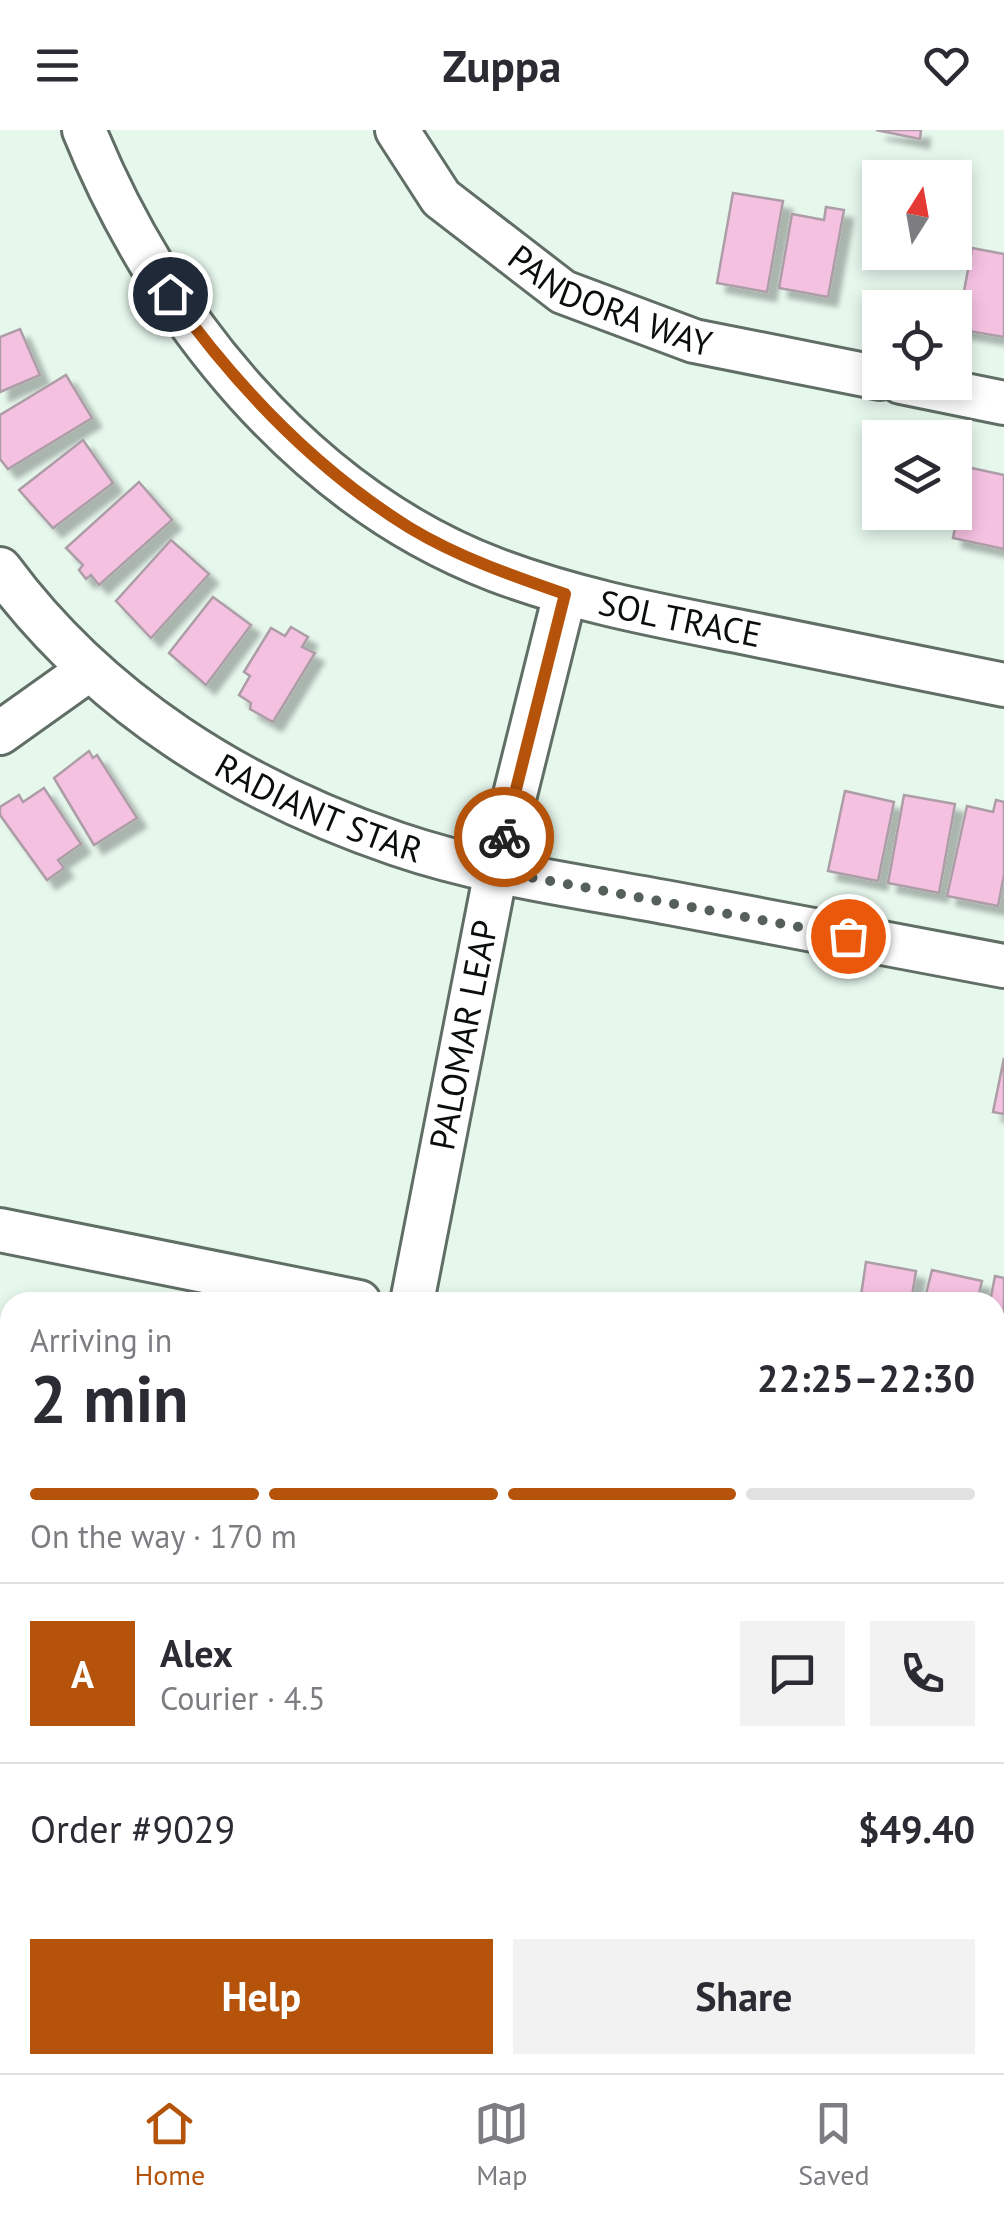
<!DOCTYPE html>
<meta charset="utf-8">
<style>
body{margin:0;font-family:"PT Sans",sans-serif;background:#f2f2f3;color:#2b2b33;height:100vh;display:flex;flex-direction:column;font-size:38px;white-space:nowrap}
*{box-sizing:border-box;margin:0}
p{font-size:32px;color:#7c7c81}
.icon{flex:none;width:55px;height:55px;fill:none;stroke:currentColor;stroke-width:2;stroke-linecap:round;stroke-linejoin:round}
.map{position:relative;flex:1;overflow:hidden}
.drawer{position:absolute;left:0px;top:1162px;width:1005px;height:782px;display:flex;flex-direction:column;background:#fff;border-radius:30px 30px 0 0;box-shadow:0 5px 15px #0003}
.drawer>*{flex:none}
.needle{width:65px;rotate:11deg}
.fabs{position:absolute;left:862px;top:30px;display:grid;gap:20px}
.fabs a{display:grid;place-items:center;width:110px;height:110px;border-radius:0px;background:#fff;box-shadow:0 5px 15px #0003;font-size:50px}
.pin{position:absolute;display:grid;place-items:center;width:85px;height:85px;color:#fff;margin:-42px;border:5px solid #fff;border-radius:50%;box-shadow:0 2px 10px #0007}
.courier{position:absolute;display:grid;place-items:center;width:100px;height:100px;margin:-50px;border:8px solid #b45309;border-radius:50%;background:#fff;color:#222;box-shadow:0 2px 12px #0007}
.summary em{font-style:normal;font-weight:600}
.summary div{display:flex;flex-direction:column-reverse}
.summary{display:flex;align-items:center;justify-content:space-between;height:170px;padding:0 30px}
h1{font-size:65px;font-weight:600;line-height:75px}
.bar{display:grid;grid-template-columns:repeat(4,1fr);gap:15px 10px;align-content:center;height:120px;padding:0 30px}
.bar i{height:12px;border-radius:8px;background:#e1e1e2}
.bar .current{background:#b45309}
.bar p{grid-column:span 4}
.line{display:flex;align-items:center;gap:25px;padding:0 30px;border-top:2px solid #e1e1e2}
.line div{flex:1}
.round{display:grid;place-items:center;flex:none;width:105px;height:105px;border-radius:0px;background:#f2f2f3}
.action{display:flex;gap:20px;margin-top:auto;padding:20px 30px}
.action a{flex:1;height:115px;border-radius:0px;background:#b45309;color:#fff;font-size:40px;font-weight:600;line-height:115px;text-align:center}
.action a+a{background:#f2f2f3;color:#2b2b33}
header{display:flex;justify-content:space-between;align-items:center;height:130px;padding:0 30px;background:#fff;font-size:45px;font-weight:600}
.tabs{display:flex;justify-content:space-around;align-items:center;height:140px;border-top:2px solid #e1e1e2;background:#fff;font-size:28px;color:#7c7c81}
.tabs a{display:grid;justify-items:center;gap:5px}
.tabs .current{color:#b45309}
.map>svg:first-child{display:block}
.green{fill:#adf7ca}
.building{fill:#f5c1e1;stroke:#ac9da6;stroke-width:2.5;filter:url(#shadow)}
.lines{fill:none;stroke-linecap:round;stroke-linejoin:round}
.minor-casing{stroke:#606e65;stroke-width:48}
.minor{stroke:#fff;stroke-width:42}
.done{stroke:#56605a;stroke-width:10;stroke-dasharray:0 18}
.route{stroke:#b45309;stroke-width:12}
.labels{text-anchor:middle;stroke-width:9;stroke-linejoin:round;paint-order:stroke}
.street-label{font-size:35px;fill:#090e0b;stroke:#fff}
</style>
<header><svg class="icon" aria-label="menu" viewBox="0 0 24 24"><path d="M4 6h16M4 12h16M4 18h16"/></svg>Zuppa<svg class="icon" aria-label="heart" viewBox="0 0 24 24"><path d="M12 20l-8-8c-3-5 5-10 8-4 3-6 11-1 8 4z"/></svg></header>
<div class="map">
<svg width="1004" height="1943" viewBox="0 0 1004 1943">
<defs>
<filter id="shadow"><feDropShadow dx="9" dy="9" stdDeviation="2.5" flood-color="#0004"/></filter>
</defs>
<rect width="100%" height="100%" fill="#e6f7ec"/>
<path class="green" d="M995 1893 1004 1895V1943H814L815 1935H995Z"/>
<path class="building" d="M876 0H921L920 9Z
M733 63 783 71 767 162 717 153Z
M826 77 844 80 828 167 779 158 792 84 824 90Z
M972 118 1004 124V207L957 199Z
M20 199 40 245 0 262V207Z
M66 245 92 288 8 339 0 329V285Z
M83 310 113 353 53 398 19 360Z
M967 337 1004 345V419L953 408Z
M139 352 172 390 99 455 91 445 86 449 79 440 83 435 66 418Z
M171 410 209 444 151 508 116 471Z
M213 467 251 495 206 555 169 523Z
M291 497 308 507 302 517 315 523 273 592 250 579 251 573 239 565 250 546 244 542 271 498 285 506Z
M89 621 93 628 97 625 137 688 94 715 54 648Z
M44 658 81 714 58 730 64 738 47 750 0 685V677L19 665 23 672Z
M845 661 894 672 878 751 828 741Z
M904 665 955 674 939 763 888 753Z
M996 670 1004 672V745L998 776 947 766 967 676 993 682Z
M1004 928V984L993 982Z
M866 1132 916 1141 911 1172H860Z
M932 1140 982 1151 977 1172H924Z
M995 1146 1004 1148V1241L995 1239V1172H990Z"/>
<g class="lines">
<defs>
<g id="minor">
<path id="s1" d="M84 0C159 186 304 367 496 440 575 470 656 485 737 501 826 519 915 537 1004 555"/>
<path id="s2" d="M397 0 441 68 563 162 694 211 880 248"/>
<path d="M901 252 1004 273"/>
<path id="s3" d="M0 439C99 573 240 661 397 714 485 744 579 756 670 773 781 794 893 815 1004 836"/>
<path d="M0 603 87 541"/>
<path d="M0 1100 359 1172"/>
<path id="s4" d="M412 1172 496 741 565 464"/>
<path d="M995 1303 1004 1305"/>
<path d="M0 1515 10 1517"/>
<path d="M995 1696 1004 1698"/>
<path d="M226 1943 228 1935"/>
<path d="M613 1943 614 1935"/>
</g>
</defs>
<use href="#minor" class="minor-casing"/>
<use href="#minor" class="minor"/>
</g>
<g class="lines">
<path class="done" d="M504 707 496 741 848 806"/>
<path class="route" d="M170 164C236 256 313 338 410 398 458 427 513 446 565 464L504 707"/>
</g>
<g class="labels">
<g class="street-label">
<text dy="12" stroke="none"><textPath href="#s2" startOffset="282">PANDORA WAY</textPath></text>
<text dy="12" stroke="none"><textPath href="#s1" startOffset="810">SOL TRACE</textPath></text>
<text dy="12" stroke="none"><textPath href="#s3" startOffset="405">RADIANT STAR</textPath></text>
<text dy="12" stroke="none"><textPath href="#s4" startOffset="272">PALOMAR LEAP</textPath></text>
</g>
</g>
</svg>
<div class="fabs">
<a><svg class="needle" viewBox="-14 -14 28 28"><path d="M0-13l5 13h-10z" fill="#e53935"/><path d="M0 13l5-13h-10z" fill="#7c7c81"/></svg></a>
<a><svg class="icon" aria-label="locate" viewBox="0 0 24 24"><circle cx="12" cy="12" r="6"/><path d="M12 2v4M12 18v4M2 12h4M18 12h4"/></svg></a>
<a><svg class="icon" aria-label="layers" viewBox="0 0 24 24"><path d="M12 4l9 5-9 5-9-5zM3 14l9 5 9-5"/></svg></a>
</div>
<div class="pin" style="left:848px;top:806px;background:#ea580c"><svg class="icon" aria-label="bag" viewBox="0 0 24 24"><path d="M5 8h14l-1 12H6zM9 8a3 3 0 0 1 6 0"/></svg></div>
<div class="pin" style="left:170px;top:164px;background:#1f2937"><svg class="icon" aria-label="home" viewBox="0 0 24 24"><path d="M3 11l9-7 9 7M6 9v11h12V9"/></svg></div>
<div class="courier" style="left:504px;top:707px"><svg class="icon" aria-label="bike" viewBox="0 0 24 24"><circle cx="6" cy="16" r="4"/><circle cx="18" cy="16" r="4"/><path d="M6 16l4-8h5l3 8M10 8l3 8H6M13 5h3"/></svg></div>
<section class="drawer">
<div class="summary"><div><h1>2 min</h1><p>Arriving in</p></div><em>22:25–22:30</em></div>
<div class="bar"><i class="current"></i><i class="current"></i><i class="current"></i><i></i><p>On the way · 170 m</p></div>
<div class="line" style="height:180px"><b class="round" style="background:#b45309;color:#fff">A</b><div><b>Alex</b><p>Courier · 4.5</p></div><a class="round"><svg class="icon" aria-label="chat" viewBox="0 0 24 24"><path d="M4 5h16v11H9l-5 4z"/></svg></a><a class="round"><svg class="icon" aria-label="phone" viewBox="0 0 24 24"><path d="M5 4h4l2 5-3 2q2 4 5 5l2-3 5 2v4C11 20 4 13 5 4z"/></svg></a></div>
<div class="line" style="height:130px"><div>Order #9029</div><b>$49.40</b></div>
<div class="action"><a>Help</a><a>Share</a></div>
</section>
</div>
<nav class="tabs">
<a class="current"><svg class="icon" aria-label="home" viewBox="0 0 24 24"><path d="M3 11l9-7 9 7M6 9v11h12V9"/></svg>Home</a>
<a><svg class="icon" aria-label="map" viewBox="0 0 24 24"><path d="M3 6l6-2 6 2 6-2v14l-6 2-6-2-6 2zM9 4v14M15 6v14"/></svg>Map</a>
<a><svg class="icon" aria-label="saved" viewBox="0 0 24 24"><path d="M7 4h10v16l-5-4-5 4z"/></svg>Saved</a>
</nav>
